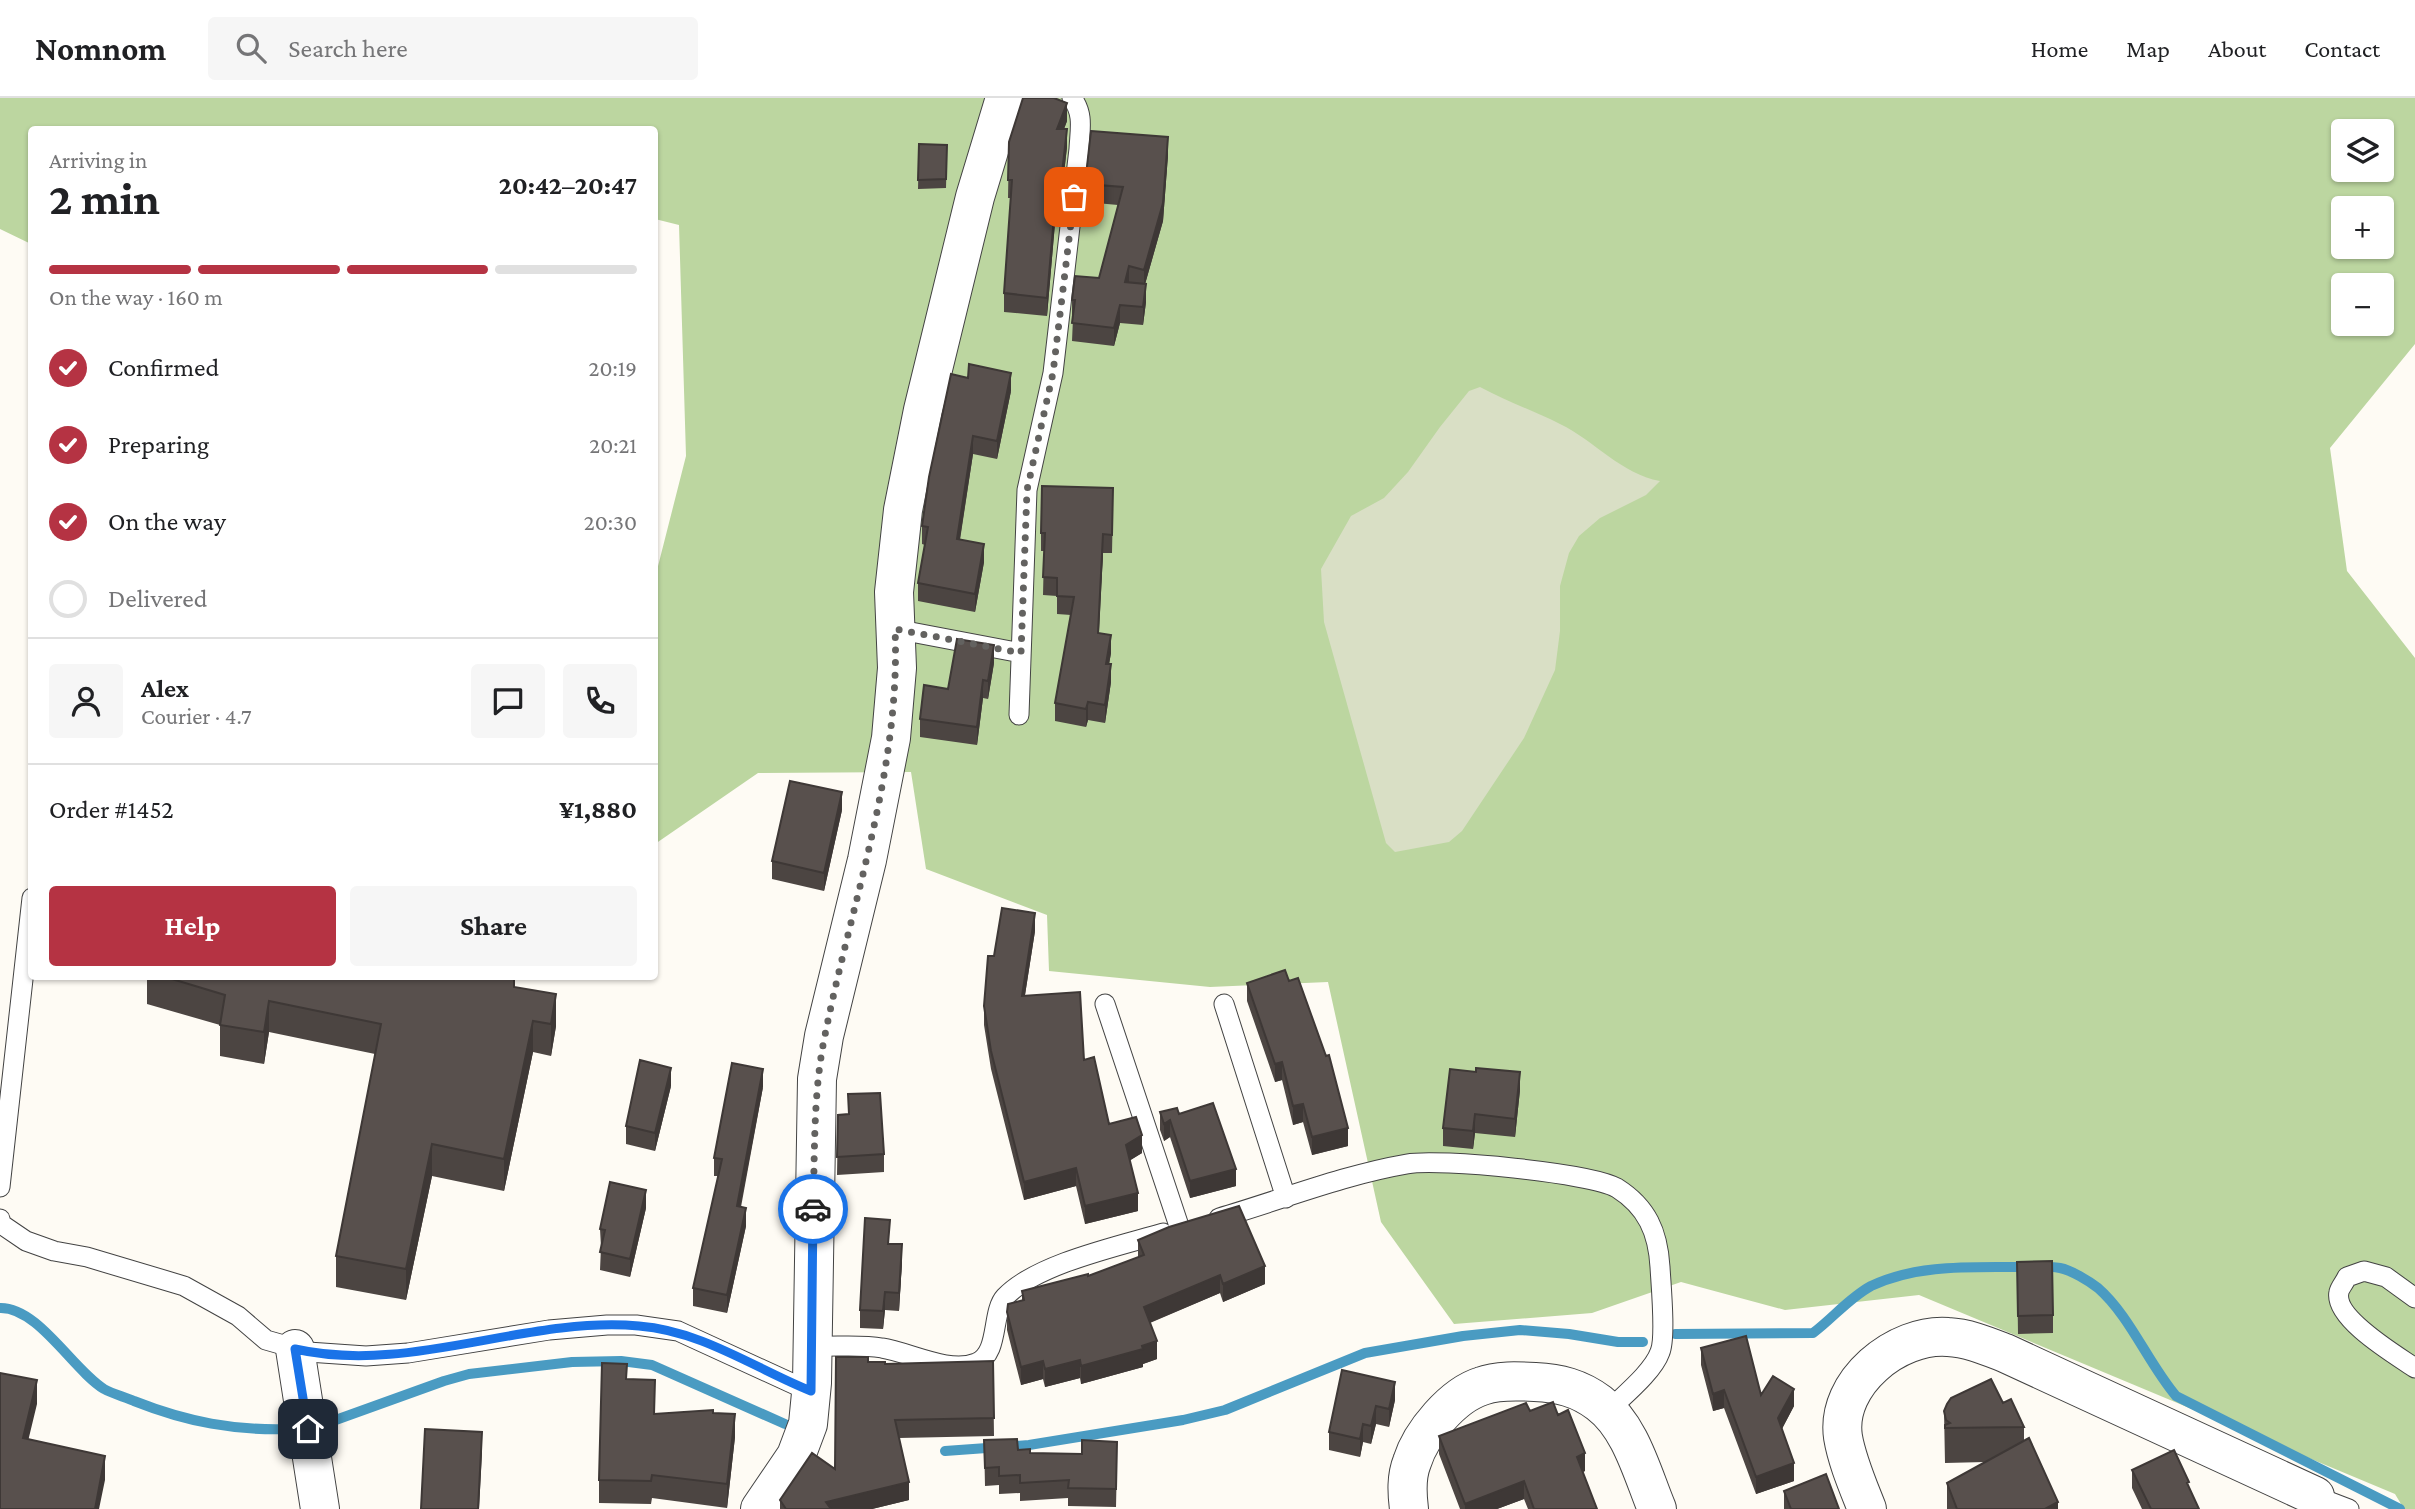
<!DOCTYPE html>
<meta charset="utf-8">
<style>
body{margin:0;font-family:"Crimson Pro",serif;background:#f6f6f6;color:#202124;height:100vh;display:flex;flex-direction:column;font-size:26px;white-space:nowrap}
*{box-sizing:border-box;margin:0}
p{font-size:23px;color:#757577}
.icon{flex:none;width:38px;height:38px;fill:none;stroke:currentColor;stroke-width:2;stroke-linecap:round;stroke-linejoin:round}
.map{position:relative;flex:1;overflow:hidden}
.sheet{position:absolute;left:28px;top:28px;width:630px;height:854px;display:flex;flex-direction:column;background:#fff;border-radius:7px;box-shadow:0 2px 5px #0004}
.sheet>*{flex:none}
.fabs{position:absolute;left:2331px;top:21px;display:grid;gap:14px}
.fabs a{display:grid;place-items:center;width:63px;height:63px;border-radius:7px;background:#fff;box-shadow:0 2px 5px #0004;font-size:35px}
.pin{position:absolute;display:grid;place-items:center;width:60px;height:60px;color:#fff;margin:-30px;border-radius:14px;box-shadow:0 4px 10px #0006}
.courier{position:absolute;display:grid;place-items:center;width:70px;height:70px;margin:-35px;border:5px solid #1a73e8;border-radius:50%;background:#fff;color:#222;box-shadow:0 2px 9px #0007}
.overview em{font-style:normal;font-weight:700}
.overview div{display:flex;flex-direction:column-reverse}
.overview{display:flex;align-items:center;justify-content:space-between;height:119px;padding:0 21px}
h1{font-size:46px;font-weight:700;line-height:52px}
.bar{display:grid;grid-template-columns:repeat(4,1fr);gap:10px 7px;align-content:center;height:84px;padding:0 21px}
.bar i{height:9px;border-radius:5px;background:#e0e0e0}
.bar .active{background:#b53343}
.bar p{grid-column:span 4}
.line{display:flex;align-items:center;gap:18px;padding:0 21px;border-top:2px solid #e0e0e0}
.line div{flex:1}
.round{display:grid;place-items:center;flex:none;width:74px;height:74px;border-radius:7px;background:#f6f6f6}
ol{padding:0 21px;list-style:none}
li{display:flex;align-items:center;gap:21px;height:77px}
li p{margin-inline-start:auto}
li .icon{padding:7px;border-radius:50%;background:#b53343;color:#fff;stroke-width:4}
li:last-child{color:#757577}
li i{width:38px;height:38px;border:4px solid #e0e0e0;border-radius:50%}
.cta{display:flex;gap:14px;margin-top:auto;padding:14px 21px}
.cta a{flex:1;height:80px;border-radius:7px;background:#b53343;color:#fff;font-size:28px;font-weight:700;line-height:80px;text-align:center}
.cta a+a{background:#f6f6f6;color:#202124}
header{display:flex;align-items:center;gap:42px;box-sizing:border-box;height:98px;padding:0 35px;background:#fff;border-bottom:2px solid #e0e0e0}
header strong{font-size:33px}
nav{display:flex;gap:38px;margin-inline-start:auto;font-size:24px}
.search{width:490px;height:63px;background:#f6f6f6;display:flex;align-items:center;gap:18px;box-sizing:border-box;padding:0 24px;border-radius:7px;color:#757577;font-size:26px}
.map>svg:first-child{display:block}
.forest{fill:#bcd6a0;fill-rule:evenodd}
.cemetery{fill:#d9dfc5}
.lines{fill:none;stroke-linecap:round;stroke-linejoin:round}
.stream{stroke:#4a9bc2;stroke-width:10}
.service-casing{stroke:#434343;stroke-width:21}
.minor-casing{stroke:#434343;stroke-width:40}
.service{stroke:#fff;stroke-width:19}
.minor{stroke:#fff;stroke-width:38}
.wall{fill:#4c4542}
.shaded-wall{fill:#3e3836}
.building{fill:#58504d;stroke:#3e3836;stroke-width:2}
.done{stroke:#636260;stroke-width:7;stroke-dasharray:0 12.6}
.route{stroke:#1a73e8;stroke-width:9}
</style>
<header>
<strong>Nomnom</strong>
<div class="search"><svg class="icon" aria-label="search" viewBox="0 0 24 24"><circle cx="10" cy="10" r="6"/><path d="M15 15l6 6"/></svg>Search here</div>
<nav><a>Home</a><a>Map</a><a>About</a><a>Contact</a></nav>
</header>
<div class="map">
<svg width="2415" height="1411" viewBox="0 0 2415 1411">
<rect width="100%" height="100%" fill="#fefbf4"/>
<path class="forest" d="M0 0H2415V246L2330 350 2347 473 2415 560V1411H2404L2395 1396 1919 1197 1785 1212 1681 1184 1592 1215 1454 1226 1381 1124 1328 884 1210 889 1049 873 1047 817 926 771 911 674 758 675 655 746V480L686 358 679 127 655 121 654 32H32L31 146 0 131ZM2343 33H2382V72H2343ZM2343 110H2382V149H2343ZM2343 187H2382V226H2343Z"/>
<path class="cemetery" d="M1480 289C1506 303 1534 313 1560 326 1595 343 1621 376 1660 383L1646 397 1600 420 1579 438 1569 455 1560 488V533L1555 572 1524 640 1462 733 1449 744 1395 754 1386 745 1324 524 1321 471 1351 418 1384 400 1408 374 1440 329 1469 293Z"/>
<g class="lines">
<path class="stream" d="M0 1210C38 1209 73 1272 104 1291 113 1296 125 1299 134 1303 187 1324 235 1333 291 1331
M1675 1236 1813 1235C1833 1220 1849 1200 1871 1188 1915 1167 1966 1169 2013 1169 2028 1169 2045 1167 2060 1170 2071 1172 2089 1183 2098 1190 2130 1218 2148 1265 2176 1298L2400 1411
M319 1328 444 1283 469 1276 572 1264 621 1263 652 1267 785 1326
M945 1353 1029 1347 1183 1322 1225 1312 1365 1255 1463 1238 1520 1232 1569 1236 1618 1244H1643"/>
<defs>
<path id="service" d="M895 531 1021 555
M1019 617 1027 392 1053 275 1079 51C1080 31 1084 16 1072 0
M1105 906 1180 1131
M1224 906 1286 1100
M0 1089 32 800
M1219 1120C1281 1102 1343 1077 1407 1066 1438 1060 1592 1075 1617 1090 1647 1109 1658 1134 1660 1169 1661 1187 1666 1240 1660 1254 1653 1274 1623 1298 1608 1313
M0 1121 1 1126 26 1143 54 1153 87 1159 184 1188 238 1218 266 1242 308 1254 366 1258 408 1255 549 1232 607 1227H636L678 1233 811 1294
M2415 1200 2386 1179 2364 1173 2347 1179C2345 1184 2340 1189 2339 1194 2333 1220 2396 1257 2415 1270
M813 1248C835 1249 860 1246 882 1250 909 1254 949 1276 976 1265 1000 1256 991 1214 1005 1199 1036 1166 1119 1148 1163 1135
M2315 1398 2349 1411"/>
<path id="minor" d="M295 1251 320 1411
M760 1411 796 1358 808 1326 812 1285 817 981 824 938 867 762 891 640 897 570 894 494 903 412 923 312 975 99 1005 0
M1409 1411C1407 1395 1406 1379 1412 1364 1421 1335 1453 1297 1482 1288 1497 1282 1518 1283 1535 1284 1559 1285 1579 1290 1599 1305 1631 1329 1642 1375 1657 1411
M1867 1411C1858 1388 1847 1363 1843 1339 1835 1285 1897 1235 1948 1239 1968 1240 1987 1248 2005 1255L2315 1398"/>
</defs>
<use href="#service" class="service-casing"/>
<use href="#minor" class="minor-casing"/>
<use href="#service" class="service"/>
<use href="#minor" class="minor"/>
</g>
<path class="wall" d="M1058 0 1057 1 1067 23 1064 31 1067 49 1061 102H1057L1047 218 1004 214V195L1011 100H1008L1009 44Z
M919 46 947 47 946 90 918 91Z
M1168 57 1163 123 1145 186 1146 204 1143 227 1120 225 1114 248 1072 243 1073 220H1072V202L1099 180 1118 107 1085 104V86Z
M1011 293 997 361 973 356 960 442 984 464 975 514 918 503V485L925 447 922 446V428L929 379Z
M1113 408 1112 455H1103L1098 535 1111 555 1109 566 1111 584 1105 625 1088 622 1086 629 1055 623V605L1071 517 1057 516V498L1043 497 1044 453H1041V435Z
M994 565 988 601 983 600 977 647 920 639V621L948 591Z
M842 712 824 793 772 781V763Z
M1035 833 1025 897 1084 962 1109 1026 1142 1055 1130 1062 1138 1113 1085 1126 1076 1088 1024 1102 991 971 984 927V908L994 858Z
M147 878H514V889L556 928 551 958 533 954 504 1093 432 1078 406 1202 336 1189V1158L375 956 269 934 264 966 220 958V927L147 906Z
M1247 885 1348 1048 1312 1057 1303 1024 1293 1027 1282 982 1275 984 1247 903Z
M671 988 655 1053 626 1046V1028Z
M763 989 741 1109 746 1128 727 1215 693 1208V1190L718 1078H714V1060Z
M1520 992 1515 1039 1475 1035 1473 1051 1443 1048V1030Z
M848 996 884 1056V1074L837 1077 838 1017 848 1016Z
M1160 1014 1179 1016 1236 1088 1190 1100 1170 1039 1164 1043 1160 1032Z
M646 1110 630 1179 600 1172 601 1149 600 1131Z
M1138 1142 1265 1186 1223 1204 1220 1195 1150 1225 1157 1261 1143 1266V1269L1081 1286 1080 1280 1045 1289 1043 1281 1021 1287 1007 1232V1214L1022 1203V1193L1088 1178 1138 1159Z
M889 1146 902 1164 899 1213 885 1212 883 1231 860 1230V1212Z
M2017 1164 2053 1217V1235L2018 1236Z
M1701 1250 1761 1297 1794 1308 1782 1331 1794 1383 1756 1396 1724 1310 1713 1313 1701 1267Z
M993 1263 994 1338 899 1340 909 1402 872 1411H780V1402L835 1371 868 1264 885 1266Z
M1342 1272 1395 1302 1389 1329 1376 1326 1371 1346 1363 1344 1360 1359 1329 1352V1334Z
M627 1281 654 1316 713 1315 735 1339 727 1410 652 1400 651 1406 599 1405V1382Z
M2003 1305 2024 1329V1343L2058 1411H1947V1385L1985 1364 1945 1365 1944 1313Z
M1558 1317 1585 1373 1583 1374 1597 1411H1528L1524 1401 1497 1411H1460L1439 1356V1338Z
M984 1342 1030 1355 1117 1362 1116 1409 1068 1408V1400L1020 1403V1395L999 1396V1387L985 1388Z
M2132 1372 2189 1389 2199 1411H2142L2132 1390Z
M1784 1393 1839 1411H1784Z"/>
<path class="shaded-wall" d="M1067 5V23L1057 49V31Z
M1067 31V49L1061 102V84Z
M1168 39V57L1163 123 1144 190V172Z
M1057 84V102L1047 218V200Z
M1129 168V186L1125 184Z
M1146 186V204L1143 227V209Z
M1120 207V225L1114 248V230Z
M1011 275V293L997 361V343Z
M973 338V356L957 459V441Z
M1103 436V455L1098 553V535Z
M984 446V464L975 514V496Z
M1111 537V555L1106 584V566Z
M994 547V565L988 601V583Z
M1111 566V584L1105 625V607Z
M983 582V600L977 647V629Z
M1088 604V622L1086 629V611Z
M842 694V712L824 793V775Z
M1035 815V833L1022 916V898Z
M556 896V928L551 958V926Z
M269 903V934L264 966V934Z
M533 923V954L504 1093V1061Z
M1282 964V982L1275 984V966Z
M671 970V988L655 1053V1035Z
M763 971V989L737 1126V1108Z
M1520 974V992L1515 1039V1021Z
M1303 1006V1024L1293 1027V1008Z
M1475 1016V1035L1473 1051V1033Z
M1170 1022V1039L1164 1043V1026Z
M1348 1030V1048L1312 1057V1039Z
M1142 1037V1055L1126 1065V1047Z
M432 1046V1078L406 1202V1171Z
M1076 1070V1088L1024 1102V1084Z
M1236 1071V1088L1190 1100V1083Z
M646 1092V1110L630 1179V1161Z
M1138 1095V1113L1085 1126V1108Z
M746 1110V1128L727 1215V1197Z
M902 1146V1164L899 1213V1195Z
M1265 1168V1186L1223 1204V1186Z
M1220 1177V1195L1144 1227V1209Z
M885 1194V1212L883 1231V1213Z
M1157 1243V1261L1143 1266V1269L1081 1286V1268Z
M1080 1262V1280L1045 1289V1271Z
M1043 1263V1281L1021 1287V1269Z
M37 1282V1306L23 1364V1340Z
M1395 1284V1302L1389 1329V1311Z
M1794 1291V1308L1778 1338V1320Z
M1724 1292V1310L1713 1313V1296Z
M1376 1308V1326L1371 1346V1328Z
M735 1316V1339L727 1410V1386Z
M1363 1326V1344L1360 1359V1341Z
M482 1334V1355L479 1411H478Z
M1585 1355V1373L1577 1376V1359Z
M105 1358V1382L99 1411H95Z
M1794 1365V1383L1756 1396V1379Z
M1524 1383V1401L1497 1411H1465V1406Z
M909 1384V1402L872 1411H826V1404Z
M2058 1404V1411H2045Z"/>
<path class="building" d="M1023 0H1054L1067 5 1057 31H1067L1061 84H1057L1047 200 1004 195 1012 82H1008L1009 44Z
M1091 33 1168 39 1163 105 1144 172 1129 168 1125 184 1146 186 1143 209 1120 207 1114 230 1072 225 1075 202H1072L1075 178 1099 180 1123 89 1085 86Z
M919 46 947 47 946 81 918 82Z
M969 266 1011 275 997 343 973 338 957 441 984 446 975 496 918 485 928 429 922 428 929 379 951 276 968 280Z
M1042 388 1113 390 1112 437 1103 436 1098 535 1111 537 1106 566H1111L1105 607 1088 604 1086 611 1055 605 1074 499 1057 498V480L1043 479 1045 435H1041Z
M957 541 994 547 988 583 983 582 977 629 920 621 924 587 948 591Z
M790 683 842 694 824 775 772 763Z
M1002 810 1035 815 1022 898 1080 894 1084 962 1094 959 1109 1026 1136 1019 1142 1037 1126 1047 1138 1095 1085 1108 1076 1070 1024 1084 991 953 984 908 988 858H994Z
M1285 872 1289 883 1298 880 1326 958 1329 957 1348 1030 1312 1039 1303 1006 1293 1008 1282 964 1275 966 1247 885Z
M162 878H514V889L556 896 551 926 533 923 504 1061 432 1046 406 1171 336 1158 381 926 269 903 264 934 220 927 225 897Z
M640 962 671 970 655 1035 626 1028Z
M732 965 763 971 737 1108 746 1110 727 1197 693 1190 722 1061 714 1060Z
M1476 970 1520 974 1515 1021 1475 1016 1473 1033 1443 1030 1450 971 1476 974Z
M880 995 884 1056 837 1059 838 1017 849 1016 848 996Z
M1213 1005 1236 1071 1190 1083 1170 1022 1164 1026 1160 1014 1177 1010 1179 1016Z
M610 1084 646 1092 630 1161 600 1154 605 1132 600 1131Z
M1239 1108 1265 1168 1223 1186 1220 1177 1144 1209 1157 1243 1142 1248 1143 1251 1081 1268 1080 1262 1045 1271 1043 1263 1021 1269 1007 1214 1008 1206 1024 1202 1022 1193 1088 1176V1178L1144 1157 1138 1142 1169 1129Z
M865 1120 890 1122 888 1146H902L899 1195 885 1194 883 1213 860 1212Z
M2052 1163 2053 1217 2018 1218 2017 1164Z
M1746 1238 1761 1297 1773 1278 1794 1291 1778 1320 1794 1365 1756 1379 1724 1292 1713 1296 1701 1250Z
M836 1259H868V1264H885V1266L993 1263 994 1320 895 1322 909 1384 826 1404 831 1411H786L780 1402 812 1355 835 1371Z
M602 1265 627 1266 626 1281 655 1282 654 1316 713 1312V1315L735 1316 727 1386 652 1377 651 1383 599 1382Z
M1342 1272 1395 1284 1389 1311 1376 1308 1371 1328 1363 1326 1360 1341 1329 1334Z
M0 1275 37 1282 23 1340 105 1358 95 1411H0Z
M1991 1281 2003 1305 2011 1301 2024 1329 1945 1330V1327L1950 1325 1946 1322 1944 1313 1947 1306 1951 1300Z
M1553 1304 1558 1317 1568 1312 1585 1355 1577 1359 1597 1411H1534L1524 1383 1465 1406 1439 1338 1526 1305 1530 1313Z
M425 1331 482 1334 478 1411H421Z
M2029 1340 2058 1404 2045 1411H1957L1947 1385Z
M1017 1341 1018 1352 1030 1351V1355L1082 1356V1342L1117 1344 1116 1391 1068 1390 1069 1382 1020 1385V1377L999 1378V1369L985 1370 984 1342Z
M2174 1352 2189 1384 2187 1385 2199 1411H2151L2132 1372Z
M1826 1376 1839 1411H1791L1784 1393Z"/>
<g class="lines">
<path class="done" d="M813 1111C815 1053 813 994 825 937 852 802 901 670 895 531L1021 555 1027 392 1053 275 1074 99"/>
<path class="route" d="M308 1331 295 1251C410 1277 523 1218 639 1228 702 1233 754 1270 811 1293L813 1111"/>
</g>
</svg>
<div class="fabs">
<a><svg class="icon" aria-label="layers" viewBox="0 0 24 24"><path d="M12 4l9 5-9 5-9-5zM3 14l9 5 9-5"/></svg></a>
<a>+</a>
<a>−</a>
</div>
<div class="pin" style="left:1074px;top:99px;background:#ea580c"><svg class="icon" aria-label="bag" viewBox="0 0 24 24"><path d="M5 8h14l-1 12H6zM9 8a3 3 0 0 1 6 0"/></svg></div>
<div class="pin" style="left:308px;top:1331px;background:#1f2937"><svg class="icon" aria-label="home" viewBox="0 0 24 24"><path d="M3 11l9-7 9 7M6 9v11h12V9"/></svg></div>
<div class="courier" style="left:813px;top:1111px"><svg class="icon" aria-label="car" viewBox="0 0 24 24"><path d="M5 17H2v-5l4-1 3-4h7l3 4 3 1v5h-3M9 17h6M6 11h13"/><circle cx="7" cy="17" r="2"/><circle cx="17" cy="17" r="2"/></svg></div>
<section class="sheet">
<div class="overview"><div><h1>2 min</h1><p>Arriving in</p></div><em>20:42–20:47</em></div>
<div class="bar"><i class="active"></i><i class="active"></i><i class="active"></i><i></i><p>On the way · 160 m</p></div>
<ol>
<li><svg class="icon" aria-label="check" viewBox="0 0 24 24"><path d="M5 12l5 5 9-10"/></svg>Confirmed<p>20:19</p></li>
<li><svg class="icon" aria-label="check" viewBox="0 0 24 24"><path d="M5 12l5 5 9-10"/></svg>Preparing<p>20:21</p></li>
<li><svg class="icon" aria-label="check" viewBox="0 0 24 24"><path d="M5 12l5 5 9-10"/></svg>On the way<p>20:30</p></li>
<li><i></i>Delivered</li>
</ol>
<div class="line" style="height:126px"><a class="round"><svg class="icon" aria-label="person" viewBox="0 0 24 24"><circle cx="12" cy="8" r="4"/><path d="M4 21q1-7 8-7t8 7"/></svg></a><div><b>Alex</b><p>Courier · 4.7</p></div><a class="round"><svg class="icon" aria-label="chat" viewBox="0 0 24 24"><path d="M4 5h16v11H9l-5 4z"/></svg></a><a class="round"><svg class="icon" aria-label="phone" viewBox="0 0 24 24"><path d="M5 4h4l2 5-3 2q2 4 5 5l2-3 5 2v4C11 20 4 13 5 4z"/></svg></a></div>
<div class="line" style="height:91px"><div>Order #1452</div><b>¥1,880</b></div>
<div class="cta"><a>Help</a><a>Share</a></div>
</section>
</div>
